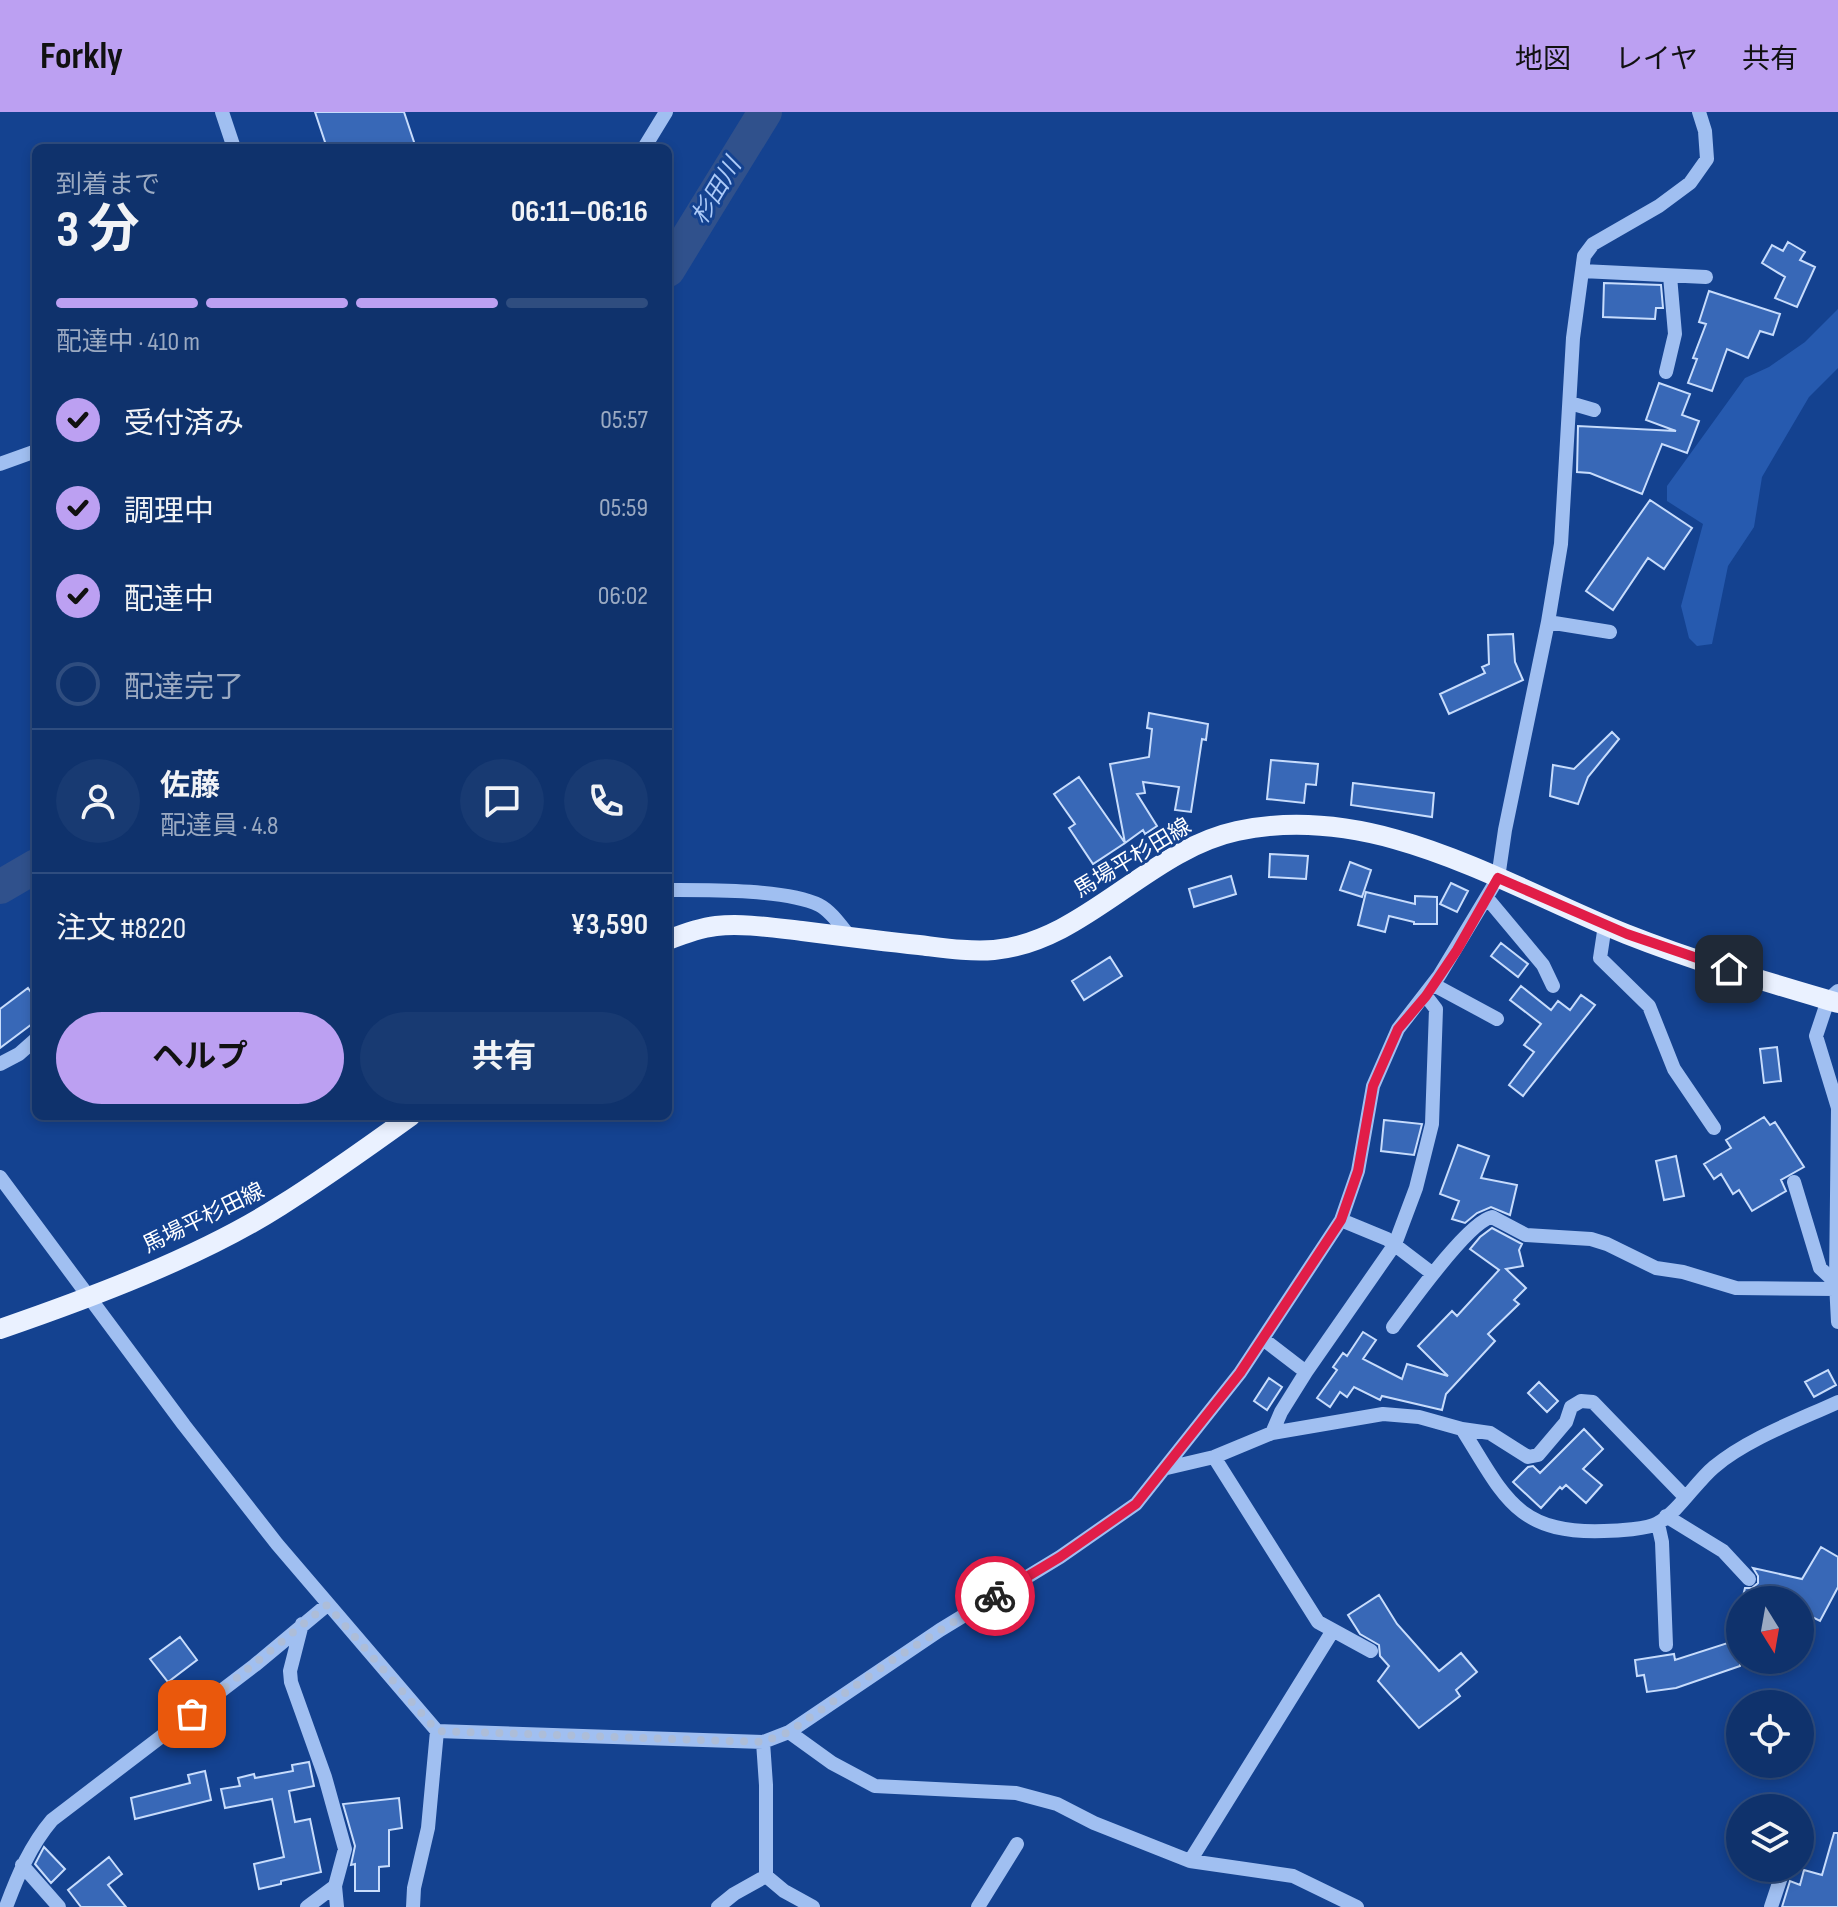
<!DOCTYPE html>
<html lang="ja">
<meta charset="utf-8">
<style>
body{margin:0;font-family:"Sofia Sans Condensed","Noto Sans JP",sans-serif;background:#183a72;color:#f1f3f6;height:100vh;display:flex;flex-direction:column;font-size:30px;white-space:nowrap}
*{box-sizing:border-box;margin:0}
p{font-size:26px;color:#9baac2}
.icon{flex:none;width:44px;height:44px;fill:none;stroke:currentColor;stroke-width:2;stroke-linecap:round;stroke-linejoin:round}
.map{position:relative;flex:1;overflow:hidden}
.details{position:absolute;left:32px;top:32px;width:640px;height:976px;display:flex;flex-direction:column;background:#0f326c;border-radius:12px;box-shadow:0 4px 12px #0003,0 0 0 2px #2f4d7f}
.details>*{flex:none}
.needle{width:52px;rotate:169deg}
.buttons{position:absolute;left:1726px;top:1474px;display:grid;gap:16px}
.buttons a{display:grid;place-items:center;width:88px;height:88px;border-radius:50%;background:#0f326c;box-shadow:0 4px 12px #0003,0 0 0 2px #2f4d7f;font-size:40px}
.pin{position:absolute;display:grid;place-items:center;width:68px;height:68px;color:#fff;margin:-34px;border-radius:16px;box-shadow:0 4px 12px #0006}
.courier{position:absolute;display:grid;place-items:center;width:80px;height:80px;margin:-40px;border:6px solid #e11d48;border-radius:50%;background:#fff;color:#222;box-shadow:0 2px 10px #0007}
.headline em{font-style:normal;font-weight:700}
.headline div{display:flex;flex-direction:column-reverse}
.headline{display:flex;align-items:center;justify-content:space-between;height:136px;padding:0 24px}
h1{font-size:52px;font-weight:700;line-height:60px}
.bar{display:grid;grid-template-columns:repeat(4,1fr);gap:12px 8px;align-content:center;height:96px;padding:0 24px}
.bar i{height:10px;border-radius:6px;background:#2f4d7f}
.bar .on{background:#bca0f2}
.bar p{grid-column:span 4}
.line{display:flex;align-items:center;gap:20px;padding:0 24px;border-top:2px solid #2f4d7f}
.line div{flex:1}
.round{display:grid;place-items:center;flex:none;width:84px;height:84px;border-radius:42px;background:#183a72}
ol{padding:0 24px;list-style:none}
li{display:flex;align-items:center;gap:24px;height:88px}
li p{margin-inline-start:auto}
li .icon{padding:8px;border-radius:50%;background:#bca0f2;color:#111;stroke-width:4}
li:last-child{color:#9baac2}
li i{width:44px;height:44px;border:4px solid #2f4d7f;border-radius:50%}
.primary-button{display:flex;gap:16px;margin-top:auto;padding:16px 24px}
.primary-button a{flex:1;height:92px;border-radius:48px;background:#bca0f2;color:#111;font-size:32px;font-weight:700;line-height:92px;text-align:center}
.primary-button a+a{background:#183a72;color:#f1f3f6}
header{display:flex;align-items:center;gap:48px;box-sizing:border-box;height:112px;padding:0 40px;background:#bca0f2;color:#111}
header strong{font-size:38px}
nav{display:flex;gap:44px;margin-inline-start:auto;font-size:28px}
.map>svg:first-child{display:block}
.green{fill:#265aaf}
.lines{fill:none;stroke-linecap:round;stroke-linejoin:round}
.river{stroke:#30518c;stroke-width:34}
.building{fill:#3868b7;stroke:#c7dcfc;stroke-width:2}
.minor{stroke:#a0bff1;stroke-width:14}
.major{stroke:#eaf1ff;stroke-width:20}
.done{stroke:#adbdd8;stroke-width:8;stroke-dasharray:0 14.4}
.route{stroke:#e11d48;stroke-width:10}
.labels{text-anchor:middle;stroke-width:6;stroke-linejoin:round;paint-order:stroke}
.street-label{font-size:22px;fill:#fff;stroke:#144290}
.water-label{font-size:24px;font-style:italic;fill:#accaf8;stroke:#144290}
</style>
<header>
<strong>Forkly</strong>
<nav><a>地図</a><a>レイヤ</a><a>共有</a></nav>
</header>
<div class="map">
<svg width="1838" height="1795" viewBox="0 0 1838 1795">
<rect width="100%" height="100%" fill="#144290"/>
<path class="green" d="M1838 197V256L1809 285 1762 365 1754 415 1728 454 1712 532 1697 534 1689 526 1681 494 1703 412 1667 389V374L1745 266 1769 255 1805 230Z"/>
<g class="lines">
<path class="river" d="M668 158 765 0
M0 775 36 754"/>
</g>
<path class="building" d="M315 0H404L416 36H327Z
M1788 130 1805 140 1800 148 1815 155 1797 195 1775 186 1785 165 1762 151 1772 133 1783 139Z
M1604 171 1661 173 1663 196H1656L1655 207 1603 205Z
M1709 179 1780 202 1773 223 1760 219 1748 246 1727 237 1712 279 1688 271 1697 247 1693 246 1706 212 1699 210Z
M1659 271 1690 282 1682 303 1699 309 1687 341 1662 332 1642 382 1590 361 1577 360 1578 314 1676 319 1646 308Z
M1650 388 1692 416 1664 457 1648 446 1613 498 1586 479Z
M1513 522 1515 550 1523 568 1449 602 1440 582 1485 561 1482 555 1489 552 1488 523Z
M1149 601 1208 612 1206 628 1202 627 1191 700 1175 698 1179 675 1143 670 1145 681 1137 682 1157 714 1145 722 1143 718 1125 731 1110 652 1149 645 1152 617 1147 616Z
M1612 620 1619 627 1588 665 1578 692 1550 684 1553 653 1574 657Z
M1271 648 1318 652 1316 673 1306 672 1304 691 1267 687Z
M1079 665 1125 731 1093 752 1069 716 1075 712 1054 682Z
M1353 671 1434 681 1432 705 1351 693Z
M1270 742 1308 744 1306 767 1269 765Z
M1350 750 1371 758 1362 785 1340 778Z
M1231 764 1236 782 1194 795 1189 777Z
M1451 771 1468 779 1457 800 1440 792Z
M1366 780 1415 792V784L1437 785V812H1414V810L1389 804 1385 820 1358 813Z
M1501 831 1528 852 1518 865 1491 844Z
M1110 845 1122 864 1084 888 1072 869Z
M1521 874 1551 898 1558 889 1570 898 1581 883 1595 893 1523 984 1509 973 1534 940 1524 933 1541 912 1510 888Z
M28 876 36 887V909L0 936V897Z
M1777 935 1781 969 1764 971 1760 937Z
M1764 1005 1770 1013 1775 1010 1804 1055 1781 1068 1786 1079 1752 1099 1739 1078 1733 1082 1721 1062 1714 1067 1704 1052 1731 1036 1726 1028Z
M1384 1008 1422 1012 1414 1043 1381 1039Z
M1458 1033 1489 1044 1481 1066 1517 1073 1510 1103 1491 1095 1477 1101 1465 1111 1452 1107 1459 1089 1440 1082Z
M1676 1044 1684 1084 1664 1088 1656 1049Z
M1492 1116 1522 1132 1519 1138 1523 1154 1506 1157 1526 1176 1514 1188 1519 1192 1488 1222 1495 1229 1446 1282 1442 1298 1382 1284 1380 1288 1354 1275 1347 1285 1340 1280 1330 1295 1317 1286 1337 1258 1333 1255 1343 1241 1347 1244 1363 1220 1376 1228 1363 1247 1402 1267 1407 1252 1448 1264 1418 1234 1452 1199 1457 1204 1499 1158 1470 1137 1480 1125Z
M1828 1258 1836 1273 1814 1285 1805 1270Z
M1269 1266 1282 1275 1267 1298 1254 1289Z
M1539 1270 1558 1289 1547 1300 1528 1281Z
M1584 1317 1603 1337 1583 1357 1602 1373 1586 1391 1566 1373 1562 1377 1560 1375 1541 1396 1513 1370 1528 1355 1533 1354 1540 1361Z
M1821 1435 1838 1445V1475L1820 1509 1800 1499V1488H1742L1745 1476H1752L1758 1471V1464L1753 1456 1802 1467Z
M1379 1483 1397 1512 1439 1559 1461 1541 1477 1560 1456 1578 1460 1584 1419 1616 1378 1569 1389 1554 1380 1544 1379 1533 1360 1522 1348 1503Z
M180 1525 197 1548 168 1570 150 1547Z
M1740 1527V1554L1676 1576 1647 1580 1644 1563 1637 1564 1635 1548 1674 1542 1675 1548Z
M309 1650 314 1674 289 1679 295 1710 310 1707 321 1760 281 1769V1772L259 1777 254 1752 284 1745 272 1687 225 1696 221 1677 240 1674 238 1666 254 1662 255 1666 293 1659 292 1653Z
M205 1659 211 1688 135 1707 131 1686 190 1671 188 1663Z
M399 1686 402 1716 389 1718V1754L379 1755V1779H355V1752L351 1753 355 1734 343 1692Z
M1834 1721H1838V1795H1782L1790 1769 1800 1773 1804 1758 1822 1763Z
M44 1735 65 1757 51 1771 35 1752Z
M109 1745 122 1762 108 1773 126 1795H81L68 1778Z"/>
<g class="lines">
<path class="minor" d="M222 0 234 36
M644 36 666 0
M1582 159 1706 165
M1666 260 1675 222 1670 164
M1570 291 1594 298
M0 352 36 339
M1548 510 1610 520
M668 778C706 778 786 777 819 793 831 799 841 814 850 825
M1487 786 1543 853 1553 874
M1605 813 1600 846 1649 894 1674 957 1714 1016
M1434 873 1497 907
M1838 879 1828 888 1816 924 1838 996 1836 1171 1838 1210
M0 952 19 942 36 927
M0 1065 184 1313 277 1432 437 1619 763 1630 789 1620 940 1518 1060 1445 1136 1392 1240 1261 1341 1108 1358 1059 1373 974 1398 917 1439 864 1498 766 1505 718 1548 510 1561 432 1573 226 1584 144 1593 132 1659 94 1690 71 1707 47 1705 19 1699 0
M1794 1070 1820 1156 1836 1171
M1341 1108 1387 1127 1433 1162
M1393 1215C1410 1192 1468 1110 1492 1105L1526 1123 1591 1127 1607 1132 1656 1156 1683 1160 1736 1176 1836 1177
M1263 1227 1306 1260
M1462 1317 1490 1321 1528 1345 1538 1343 1566 1310 1571 1295 1581 1289 1593 1290 1685 1385
M1272 1321 1281 1300 1306 1260 1395 1132 1416 1076 1432 1012 1436 897 1426 884
M1214 1345 1318 1510 1371 1539
M1167 1356 1214 1345 1272 1321 1383 1302 1419 1305 1462 1317C1504 1383 1515 1422 1604 1419 1617 1419 1648 1417 1658 1411 1678 1400 1696 1370 1714 1355 1747 1327 1799 1308 1838 1290
M1666 1404 1723 1439 1749 1467
M1658 1412 1662 1430 1666 1533
M302 1512 290 1559 291 1570 325 1665 345 1737 335 1774 337 1795
M789 1620 832 1651 875 1674 1016 1681 1057 1692 1094 1711 1190 1749 1293 1764 1357 1795
M1190 1749 1332 1520
M22 1753 59 1795
M766 1764 784 1779 813 1795
M6 1795C18 1763 30 1734 52 1708L255 1553 327 1493
M307 1795 335 1774
M413 1795 414 1776 428 1716 437 1619
M718 1795 734 1782 766 1764V1673L763 1630
M978 1795 1017 1732
M1771 1795 1781 1765"/>
<path class="major" d="M668 828C683 822 699 816 716 814 744 811 774 816 802 819 841 824 880 829 919 833 944 836 969 840 994 838 1084 830 1148 738 1237 719 1375 689 1502 772 1626 822 1694 849 1767 870 1838 891
M0 1217C90 1186 200 1145 280 1094 325 1066 368 1035 411 1004"/>
</g>
<g class="lines">
<path class="done" d="M192 1602 327 1493 437 1619 763 1630 789 1620 891 1549 995 1484"/>
<path class="route" d="M995 1484 1060 1445 1136 1392 1240 1261 1341 1108 1358 1059 1373 974 1398 917 1426 884 1457 838 1498 766 1627 822 1729 857"/>
</g>
<g class="labels">
<g class="street-label">
<text transform="translate(1132 745) rotate(-31)" y="8">馬場平杉田線</text>
<text transform="translate(203 1105) rotate(-26)" y="8">馬場平杉田線</text>
</g>
<g class="water-label">
<text transform="translate(716 79) rotate(-59)" y="8">杉田川</text>
</g>
</g>
</svg>
<div class="buttons">
<a><svg class="needle" viewBox="-14 -14 28 28"><path d="M0-13l5 13h-10z" fill="#e53935"/><path d="M0 13l5-13h-10z" fill="#9baac2"/></svg></a>
<a><svg class="icon" aria-label="locate" viewBox="0 0 24 24"><circle cx="12" cy="12" r="6"/><path d="M12 2v4M12 18v4M2 12h4M18 12h4"/></svg></a>
<a><svg class="icon" aria-label="layers" viewBox="0 0 24 24"><path d="M12 4l9 5-9 5-9-5zM3 14l9 5 9-5"/></svg></a>
</div>
<div class="pin" style="left:192px;top:1602px;background:#ea580c"><svg class="icon" aria-label="bag" viewBox="0 0 24 24"><path d="M5 8h14l-1 12H6zM9 8a3 3 0 0 1 6 0"/></svg></div>
<div class="pin" style="left:1729px;top:857px;background:#1f2937"><svg class="icon" aria-label="home" viewBox="0 0 24 24"><path d="M3 11l9-7 9 7M6 9v11h12V9"/></svg></div>
<div class="courier" style="left:995px;top:1484px"><svg class="icon" aria-label="bike" viewBox="0 0 24 24"><circle cx="6" cy="16" r="4"/><circle cx="18" cy="16" r="4"/><path d="M6 16l4-8h5l3 8M10 8l3 8H6M13 5h3"/></svg></div>
<section class="details">
<div class="headline"><div><h1>3 分</h1><p>到着まで</p></div><em>06:11–06:16</em></div>
<div class="bar"><i class="on"></i><i class="on"></i><i class="on"></i><i></i><p>配達中 · 410 m</p></div>
<ol>
<li><svg class="icon" aria-label="check" viewBox="0 0 24 24"><path d="M5 12l5 5 9-10"/></svg>受付済み<p>05:57</p></li>
<li><svg class="icon" aria-label="check" viewBox="0 0 24 24"><path d="M5 12l5 5 9-10"/></svg>調理中<p>05:59</p></li>
<li><svg class="icon" aria-label="check" viewBox="0 0 24 24"><path d="M5 12l5 5 9-10"/></svg>配達中<p>06:02</p></li>
<li><i></i>配達完了</li>
</ol>
<div class="line" style="height:144px"><a class="round"><svg class="icon" aria-label="person" viewBox="0 0 24 24"><circle cx="12" cy="8" r="4"/><path d="M4 21q1-7 8-7t8 7"/></svg></a><div><b>佐藤</b><p>配達員 · 4.8</p></div><a class="round"><svg class="icon" aria-label="chat" viewBox="0 0 24 24"><path d="M4 5h16v11H9l-5 4z"/></svg></a><a class="round"><svg class="icon" aria-label="phone" viewBox="0 0 24 24"><path d="M5 4h4l2 5-3 2q2 4 5 5l2-3 5 2v4C11 20 4 13 5 4z"/></svg></a></div>
<div class="line" style="height:104px"><div>注文 #8220</div><b>¥3,590</b></div>
<div class="primary-button"><a>ヘルプ</a><a>共有</a></div>
</section>
</div>
